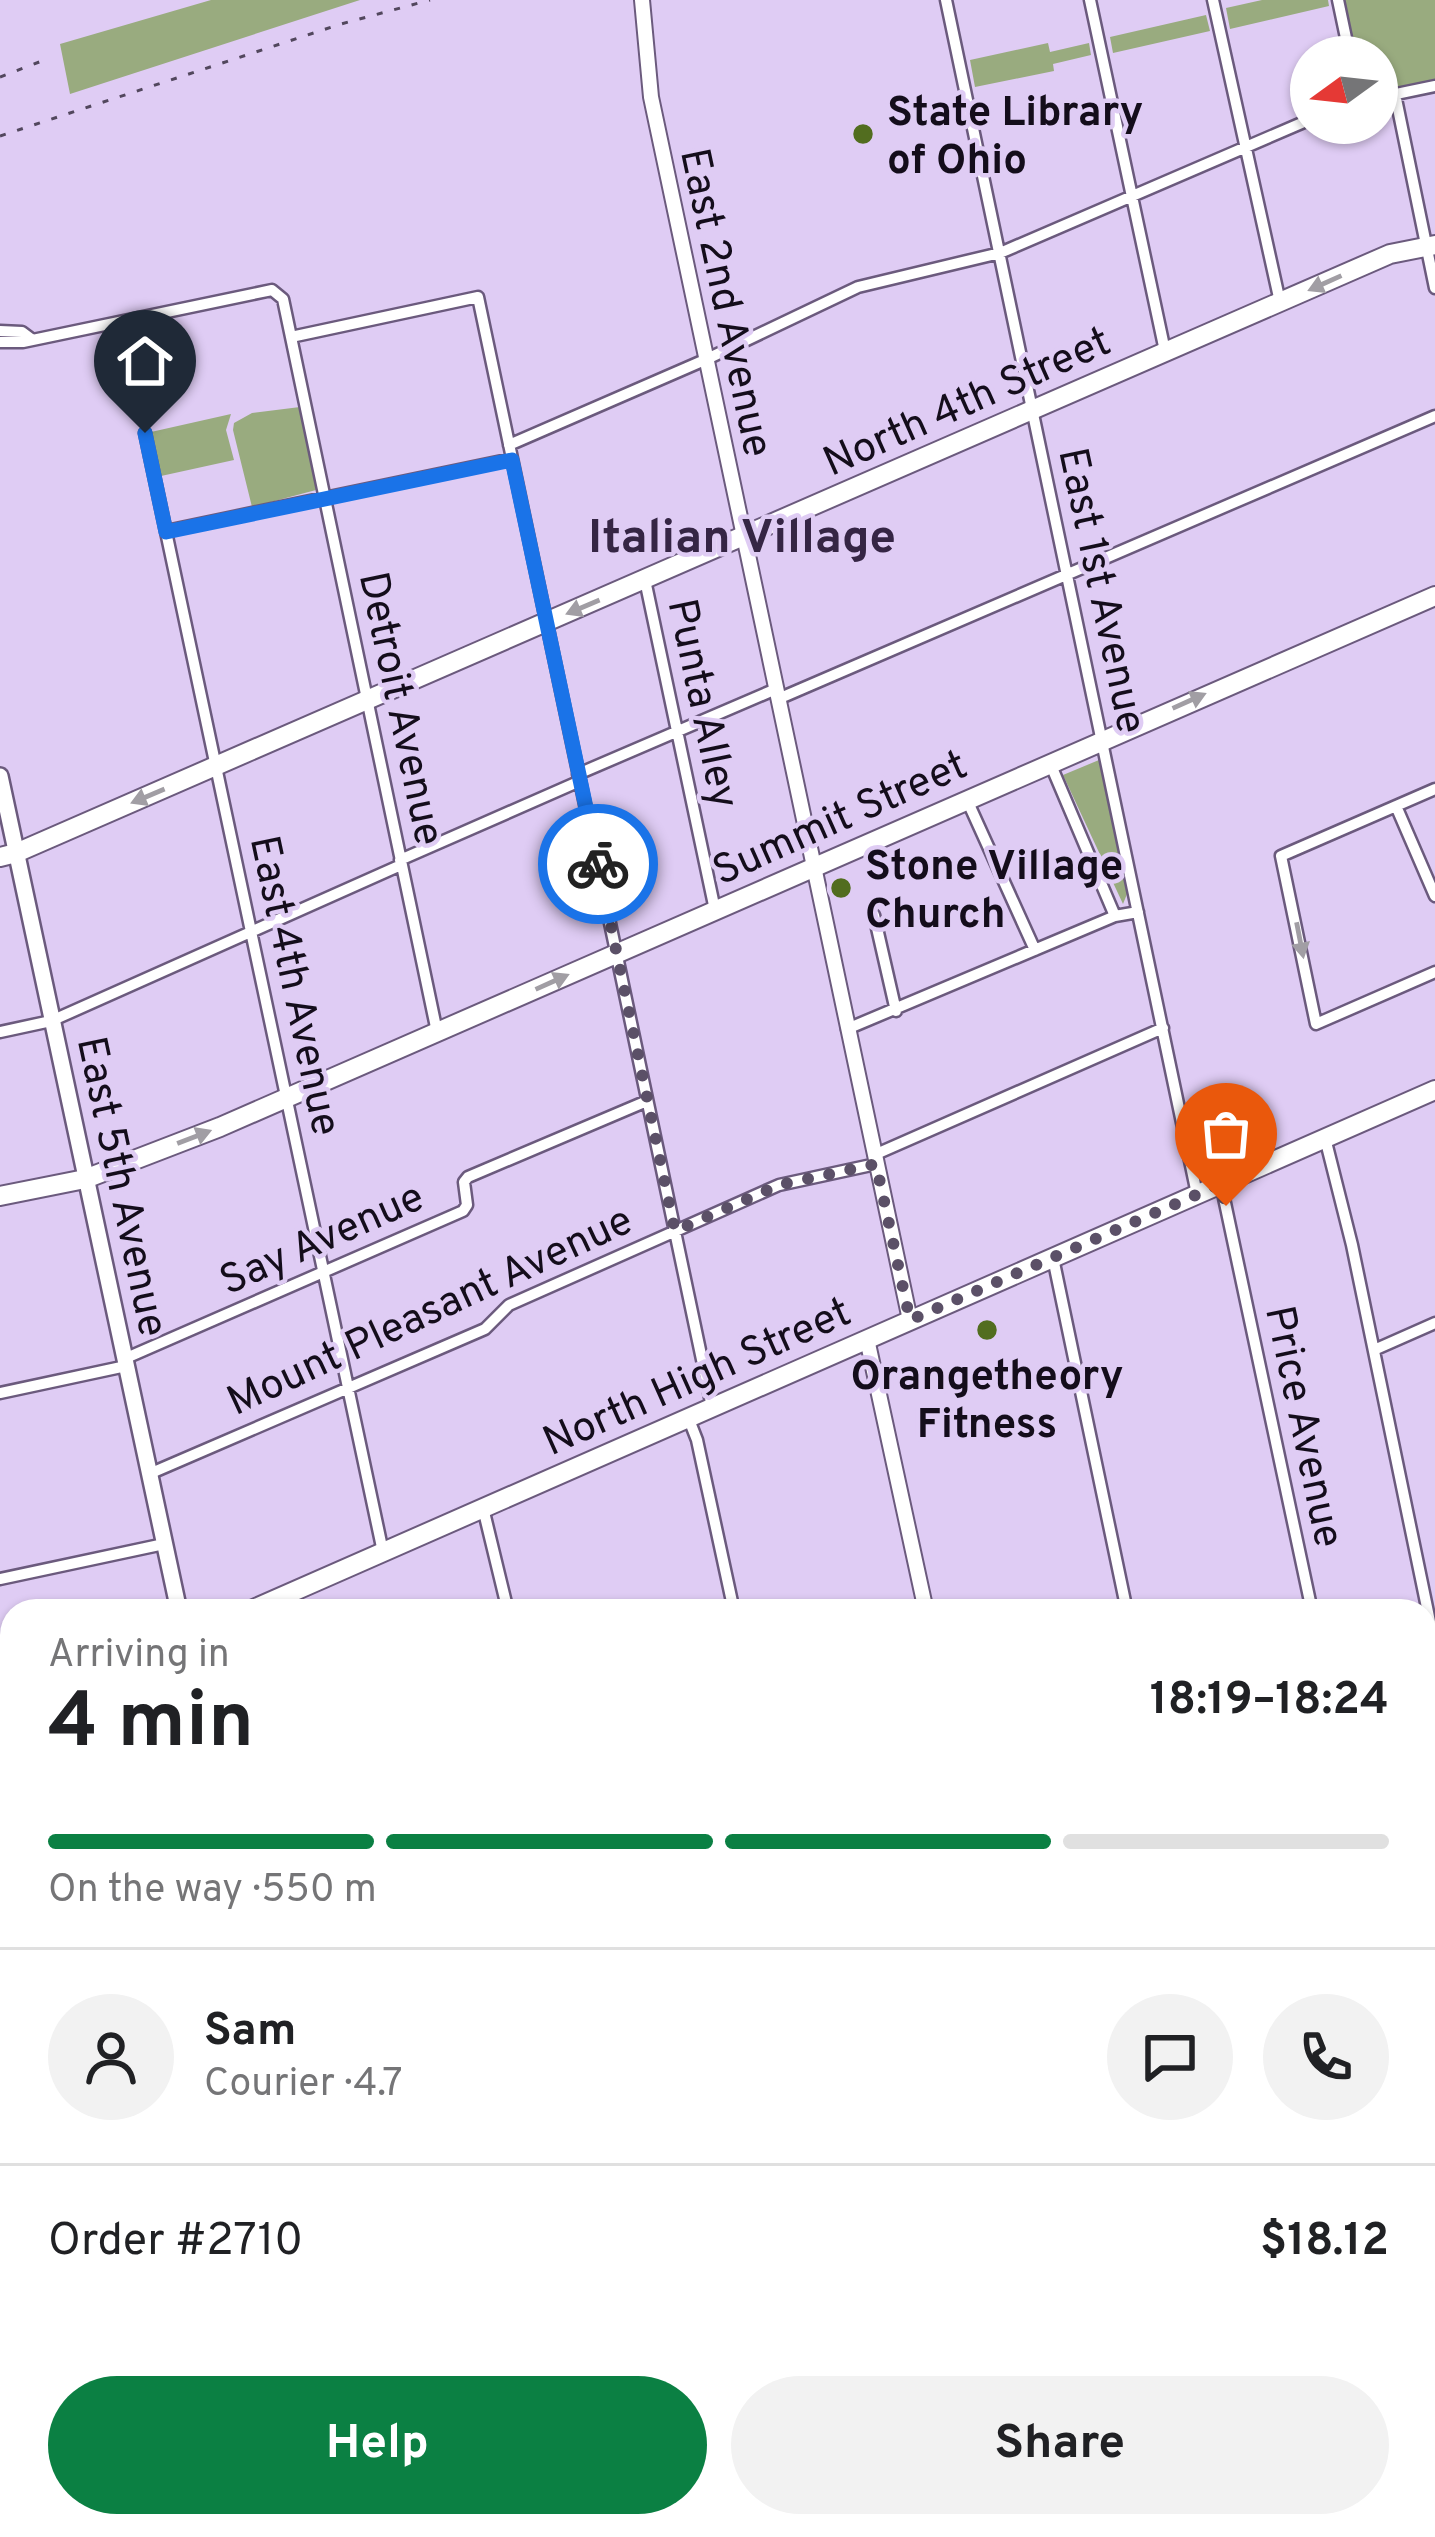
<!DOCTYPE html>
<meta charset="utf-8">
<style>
body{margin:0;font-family:Overpass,sans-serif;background:#f2f2f2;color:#202124;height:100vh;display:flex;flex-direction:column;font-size:45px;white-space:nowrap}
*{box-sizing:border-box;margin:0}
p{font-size:39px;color:#757577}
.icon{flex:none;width:66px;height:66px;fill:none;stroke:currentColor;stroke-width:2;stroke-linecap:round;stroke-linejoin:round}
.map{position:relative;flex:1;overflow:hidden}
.sheet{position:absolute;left:0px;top:1599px;width:1437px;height:939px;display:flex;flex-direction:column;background:#fff;border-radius:36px 36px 0 0;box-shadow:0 3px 9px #0004}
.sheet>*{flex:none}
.needle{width:78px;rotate:255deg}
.buttons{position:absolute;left:1290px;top:36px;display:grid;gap:24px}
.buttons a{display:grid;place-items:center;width:108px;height:108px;border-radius:50%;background:#fff;box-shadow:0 3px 9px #0004;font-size:60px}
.pin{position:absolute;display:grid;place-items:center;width:102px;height:102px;color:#fff;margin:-123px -51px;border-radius:50% 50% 50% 0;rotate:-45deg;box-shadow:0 0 12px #0007}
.pin .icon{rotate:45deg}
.courier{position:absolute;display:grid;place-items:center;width:120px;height:120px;margin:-60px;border:9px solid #1a73e8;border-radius:50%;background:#fff;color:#222;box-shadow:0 3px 15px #0007}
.summary em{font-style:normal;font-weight:700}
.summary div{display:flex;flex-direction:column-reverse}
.summary{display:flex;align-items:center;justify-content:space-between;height:204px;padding:0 48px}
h1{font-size:78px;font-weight:700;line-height:90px}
.bar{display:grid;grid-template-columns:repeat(4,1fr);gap:18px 12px;align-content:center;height:144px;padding:0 48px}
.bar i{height:15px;border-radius:9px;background:#e0e0e0}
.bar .current{background:#0b8043}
.bar p{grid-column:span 4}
.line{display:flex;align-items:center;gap:30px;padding:0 48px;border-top:3px solid #e0e0e0}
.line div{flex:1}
.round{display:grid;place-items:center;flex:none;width:126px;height:126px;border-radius:63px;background:#f2f2f2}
.cta{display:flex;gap:24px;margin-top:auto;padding:24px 48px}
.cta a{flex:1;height:138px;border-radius:72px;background:#0b8043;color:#fff;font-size:48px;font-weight:700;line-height:138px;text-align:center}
.cta a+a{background:#f2f2f2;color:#202124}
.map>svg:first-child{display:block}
.green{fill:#99ab7f}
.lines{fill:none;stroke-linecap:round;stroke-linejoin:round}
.minor-casing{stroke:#6b5a7d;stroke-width:15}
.tertiary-casing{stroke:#6b5a7d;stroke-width:18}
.secondary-casing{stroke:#6b5a7d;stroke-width:20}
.primary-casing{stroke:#6b5a7d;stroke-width:22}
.minor{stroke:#fff;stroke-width:10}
.tertiary{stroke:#fff;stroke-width:14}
.secondary{stroke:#fff;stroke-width:15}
.primary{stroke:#fff;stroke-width:18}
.rail{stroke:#52475d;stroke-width:3;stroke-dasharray:6 12;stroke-linecap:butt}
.oneway{fill:#a19ea4}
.done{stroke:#5b5067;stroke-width:12;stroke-dasharray:0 21.6}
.route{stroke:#1a73e8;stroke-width:15}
.poi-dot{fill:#526d1f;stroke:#dfccf4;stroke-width:4.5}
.labels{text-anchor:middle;stroke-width:9;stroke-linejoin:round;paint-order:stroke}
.poi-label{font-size:42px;font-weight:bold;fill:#140d1b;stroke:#dfccf4;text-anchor:start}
.street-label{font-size:42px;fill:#140d1b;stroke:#dfccf4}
.quarter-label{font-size:48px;font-weight:bold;fill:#352544;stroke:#dfccf4}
</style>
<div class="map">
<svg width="1435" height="2537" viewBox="0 0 1435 2537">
<rect width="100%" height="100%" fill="#dfccf4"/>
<path class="green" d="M211 0H360L70 94 60 44Z
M1262 0H1328L1329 6 1230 29 1226 8Z
M1338 0H1435V86L1377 98V57H1350Z
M1206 15 1210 31 1113 53 1110 37Z
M1048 43 1050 52 1089 43 1091 55 1053 64 1054 71 975 87 970 60Z
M300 407 316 490 252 507 233 430 234 423 252 413Z
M231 414 226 430 234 460 161 476 151 432Z
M1099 760 1127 894 1123 904 1063 775Z"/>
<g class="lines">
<defs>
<path id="minor" d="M946 0 1197 1194
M1090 0 1165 351
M1213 0 1280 302
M1338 0 1350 57
M1395 94 1435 288
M1377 98 1435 86
M0 331 22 332 30 338
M291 337 478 297 712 1407
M0 342H23L272 290 283 299 437 1032
M145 433 383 1552
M509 445 707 359 858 287 1000 253 1311 119
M166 531 512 459
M645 580 715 910
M778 699 1435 416
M1050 763 1115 916
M578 774 776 689
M1435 789 1281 856 1316 1024 1435 972
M967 800 1035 950
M1396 806 1435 896
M400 860 580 781
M874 915 896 1011
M847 1029 1115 916 1138 912
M0 1032 51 1021 401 865
M1325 1138 1352 1245 1435 1646
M874 1155 1163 1028
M1221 1184 1312 1611
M1053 1258 1127 1611
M1374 1350 1435 1323
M124 1359 463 1211 467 1205 464 1182 468 1177 647 1101
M0 1393 126 1366
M688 1417 697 1440 734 1611
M149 1474 485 1329 509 1305 779 1185 876 1164
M483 1508 508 1611
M0 1579 164 1544
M1425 1765 1435 1763
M1425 1932 1435 1930
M2 2056 12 2097
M1425 2060 1435 2058
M0 2220 12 2218
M1425 2349 1435 2347
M0 2409 12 2407
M105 2526 107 2537
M702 2526 705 2537
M1176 2526 1178 2537
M1320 2526 1322 2537
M245 2537 300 2526
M1383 2537 1435 2526"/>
<path id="tertiary" d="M642 0 651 97 910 1320
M867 1339 926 1611
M1425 2193 1435 2189
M1032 2526 1034 2537
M635 2537 660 2526"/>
<path id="secondary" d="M0 776 179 1611
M378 2526 380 2537"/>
<path id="primary" d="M0 857 16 853 1390 254 1435 245
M0 1196 85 1179 220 1127 1435 596
M249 1611 1435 1090
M0 1718 12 1713"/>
</defs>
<use href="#minor" class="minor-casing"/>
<use href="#tertiary" class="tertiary-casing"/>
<use href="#secondary" class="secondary-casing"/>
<use href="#primary" class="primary-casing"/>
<use href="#minor" class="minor"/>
<use href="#tertiary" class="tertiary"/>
<use href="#secondary" class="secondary"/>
<use href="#primary" class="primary"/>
<path class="rail" d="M0 77 47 59
M0 136 341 24 430 0"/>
</g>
<defs><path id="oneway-solid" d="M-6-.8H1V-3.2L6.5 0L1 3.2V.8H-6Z" transform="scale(3)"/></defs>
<g class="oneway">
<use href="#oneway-solid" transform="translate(1325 283) rotate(156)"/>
<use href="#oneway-solid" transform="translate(583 607) rotate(157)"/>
<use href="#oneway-solid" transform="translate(1189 701) rotate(-24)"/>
<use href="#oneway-solid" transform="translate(148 796) rotate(157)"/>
<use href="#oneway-solid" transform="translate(1300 940) rotate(79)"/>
<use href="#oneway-solid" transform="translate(552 982) rotate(-24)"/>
<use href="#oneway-solid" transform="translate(194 1137) rotate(-21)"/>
</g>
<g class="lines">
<path class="done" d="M598 864 675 1231 779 1185 876 1164 910 1320 1221 1184 1226 1206"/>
<path class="route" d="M145 433 166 532 512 460 598 864"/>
</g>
<g class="poi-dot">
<circle cx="863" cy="134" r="12"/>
<circle cx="841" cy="888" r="12"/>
<circle cx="987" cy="1330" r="12"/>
</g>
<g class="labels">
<g class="poi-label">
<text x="887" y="125">State Library<tspan x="887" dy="48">of Ohio</tspan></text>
<text x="865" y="879">Stone Village<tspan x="865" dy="48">Church</tspan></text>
<text x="987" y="1389" text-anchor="middle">Orangetheory<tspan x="987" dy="48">Fitness</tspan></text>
</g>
<g class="street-label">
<text transform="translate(728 302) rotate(78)" y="15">East 2nd Avenue</text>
<text transform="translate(966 400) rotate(-24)" y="15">North 4th Street</text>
<text transform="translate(1104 590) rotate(78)" y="15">East 1st Avenue</text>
<text transform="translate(705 703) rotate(78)" y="15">Punta Alley</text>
<text transform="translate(403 708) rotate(78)" y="15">Detroit Avenue</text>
<text transform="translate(839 816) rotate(-24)" y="15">Summit Street</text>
<text transform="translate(297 985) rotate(78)" y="15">East 4th Avenue</text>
<text transform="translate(124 1186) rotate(78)" y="15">East 5th Avenue</text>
<text transform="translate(321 1237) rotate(-24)" y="15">Say Avenue</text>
<text transform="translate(429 1309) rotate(-25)" y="15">Mount Pleasant Avenue</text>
<text transform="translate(696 1375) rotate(-24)" y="15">North High Street</text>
<text transform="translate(1306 1426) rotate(78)" y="15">Price Avenue</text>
</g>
<g class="quarter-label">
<text x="742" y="552">Italian Village</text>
</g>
</g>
</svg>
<div class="buttons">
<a><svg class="needle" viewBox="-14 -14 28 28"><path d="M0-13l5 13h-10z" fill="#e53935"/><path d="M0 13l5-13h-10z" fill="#757577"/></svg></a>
</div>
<div class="pin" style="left:1226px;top:1206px;background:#ea580c"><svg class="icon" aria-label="bag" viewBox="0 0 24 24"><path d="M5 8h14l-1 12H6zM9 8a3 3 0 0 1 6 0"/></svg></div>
<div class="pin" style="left:145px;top:433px;background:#1f2937"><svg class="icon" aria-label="home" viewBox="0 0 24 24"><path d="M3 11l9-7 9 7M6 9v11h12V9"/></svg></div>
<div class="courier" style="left:598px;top:864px"><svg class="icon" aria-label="bike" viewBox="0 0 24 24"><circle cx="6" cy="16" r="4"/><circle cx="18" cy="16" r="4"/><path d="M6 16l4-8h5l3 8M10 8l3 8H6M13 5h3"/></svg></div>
<section class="sheet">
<div class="summary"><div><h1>4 min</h1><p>Arriving in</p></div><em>18:19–18:24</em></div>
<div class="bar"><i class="current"></i><i class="current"></i><i class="current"></i><i></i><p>On the way · 550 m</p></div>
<div class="line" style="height:216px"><a class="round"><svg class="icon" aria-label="person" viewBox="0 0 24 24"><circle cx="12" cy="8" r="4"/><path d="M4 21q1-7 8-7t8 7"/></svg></a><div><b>Sam</b><p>Courier · 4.7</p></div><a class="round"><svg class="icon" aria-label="chat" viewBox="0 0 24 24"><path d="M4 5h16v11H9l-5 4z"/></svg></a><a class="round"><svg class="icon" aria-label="phone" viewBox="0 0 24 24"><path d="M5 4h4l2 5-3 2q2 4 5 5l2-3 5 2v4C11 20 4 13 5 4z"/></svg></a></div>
<div class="line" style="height:156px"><div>Order #2710</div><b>$18.12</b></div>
<div class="cta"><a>Help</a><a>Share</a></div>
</section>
</div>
